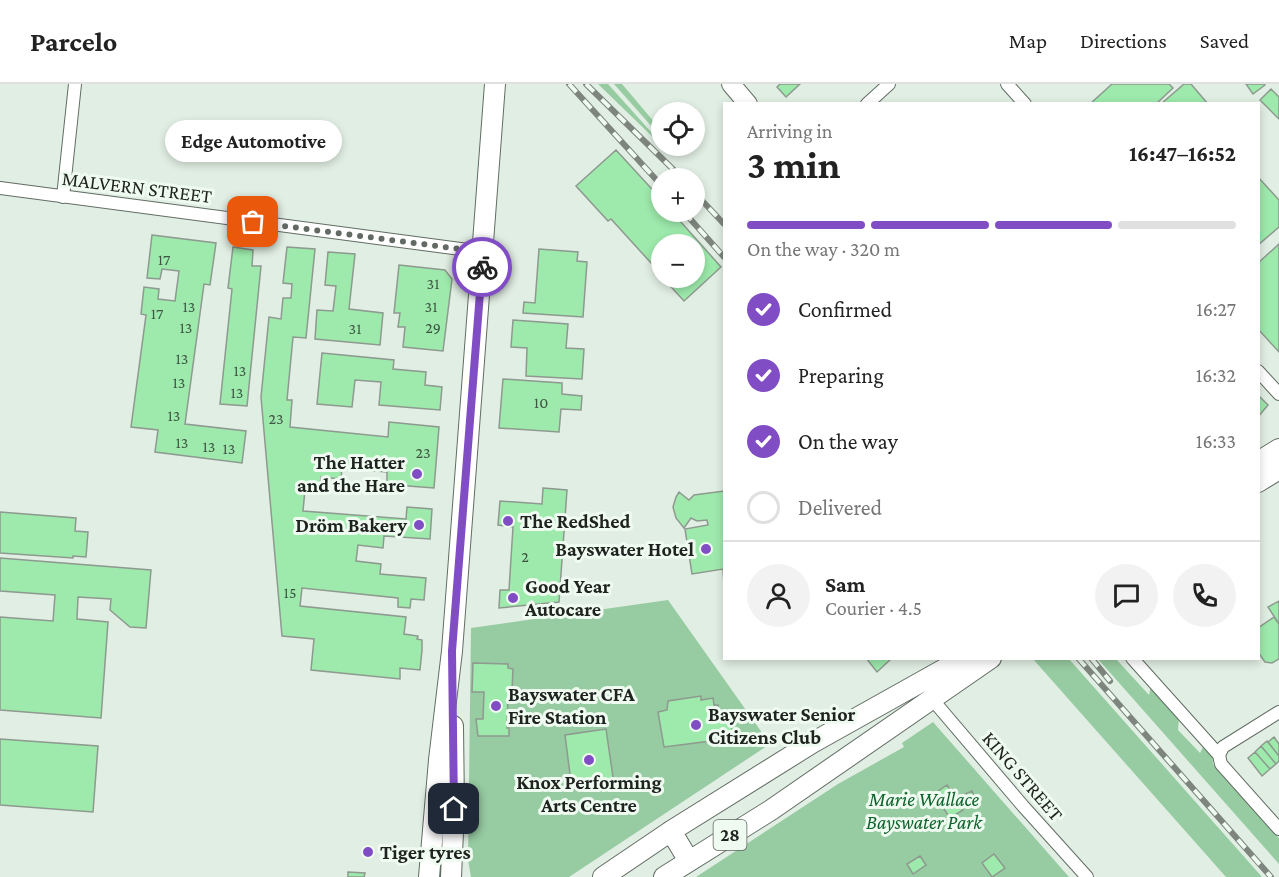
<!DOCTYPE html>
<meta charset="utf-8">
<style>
body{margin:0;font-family:"Crimson Pro",serif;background:#f2f2f2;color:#222;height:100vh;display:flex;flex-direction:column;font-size:22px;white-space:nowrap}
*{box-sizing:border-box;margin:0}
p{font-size:20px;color:#767676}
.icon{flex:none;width:33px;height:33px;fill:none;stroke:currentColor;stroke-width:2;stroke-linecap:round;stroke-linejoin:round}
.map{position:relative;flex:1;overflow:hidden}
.drawer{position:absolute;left:723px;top:18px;width:537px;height:558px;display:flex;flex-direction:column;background:#fff;border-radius:0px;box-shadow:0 3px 9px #0003}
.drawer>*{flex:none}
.controls{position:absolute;left:651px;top:18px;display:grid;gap:12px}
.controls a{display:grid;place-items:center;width:54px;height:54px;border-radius:50%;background:#fff;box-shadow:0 3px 9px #0003;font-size:30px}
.pin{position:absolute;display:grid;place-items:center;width:51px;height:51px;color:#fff;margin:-26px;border-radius:12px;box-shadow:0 3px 9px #0006}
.courier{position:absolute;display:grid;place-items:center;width:60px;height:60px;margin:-30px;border:4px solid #814dc5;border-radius:50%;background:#fff;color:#222;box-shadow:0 2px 8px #0007}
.bubble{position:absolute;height:42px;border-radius:21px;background:#fff;box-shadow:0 3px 9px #0003;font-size:20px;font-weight:700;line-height:42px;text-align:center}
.summary em{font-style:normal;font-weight:700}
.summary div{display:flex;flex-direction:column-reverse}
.summary{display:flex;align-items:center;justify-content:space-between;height:102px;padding:0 24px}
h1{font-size:39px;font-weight:700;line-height:45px}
.bar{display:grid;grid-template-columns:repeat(4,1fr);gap:9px 6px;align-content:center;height:72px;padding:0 24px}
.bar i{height:8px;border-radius:4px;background:#e0e0e0}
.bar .selected{background:#814dc5}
.bar p{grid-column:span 4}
.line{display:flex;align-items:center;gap:15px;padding:0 24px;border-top:2px solid #e0e0e0}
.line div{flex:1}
.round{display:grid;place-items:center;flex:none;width:63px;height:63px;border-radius:32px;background:#f2f2f2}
ol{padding:0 24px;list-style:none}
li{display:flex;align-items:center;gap:18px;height:66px}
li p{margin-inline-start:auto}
li .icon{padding:6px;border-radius:50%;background:#814dc5;color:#fff;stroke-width:4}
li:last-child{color:#767676}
li i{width:33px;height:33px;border:3px solid #e0e0e0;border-radius:50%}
header{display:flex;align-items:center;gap:36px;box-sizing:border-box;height:84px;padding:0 30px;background:#fff;border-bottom:2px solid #e0e0e0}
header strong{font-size:28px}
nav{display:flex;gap:33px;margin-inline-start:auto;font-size:21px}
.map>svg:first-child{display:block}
.green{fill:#97cba1}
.building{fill:#9deaac;stroke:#8e998f;stroke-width:1.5}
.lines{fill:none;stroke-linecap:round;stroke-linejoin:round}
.street-casing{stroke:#616c63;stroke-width:14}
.secondary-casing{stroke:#616c63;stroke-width:20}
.primary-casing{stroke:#616c63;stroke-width:22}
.street{stroke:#fff;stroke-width:12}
.secondary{stroke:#fff;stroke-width:18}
.primary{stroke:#fff;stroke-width:20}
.rail-casing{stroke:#7d857e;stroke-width:6}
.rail{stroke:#effbf0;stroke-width:4;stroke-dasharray:11;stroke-linecap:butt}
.done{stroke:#636a64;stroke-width:6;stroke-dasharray:0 10.8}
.route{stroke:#814dc5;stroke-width:8}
.poi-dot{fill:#814dc5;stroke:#effbf0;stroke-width:2}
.labels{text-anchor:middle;stroke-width:6;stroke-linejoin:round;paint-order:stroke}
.number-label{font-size:16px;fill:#3e5543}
.shield{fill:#effbf0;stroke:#5d645e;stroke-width:1.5}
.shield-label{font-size:18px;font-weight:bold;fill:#1f2320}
.street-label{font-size:20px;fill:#1f2320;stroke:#effbf0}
.poi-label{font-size:20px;font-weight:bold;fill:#1f2320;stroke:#effbf0;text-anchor:start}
.park-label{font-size:20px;font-style:italic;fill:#0f642d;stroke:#effbf0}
</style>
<header>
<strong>Parcelo</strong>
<nav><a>Map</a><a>Directions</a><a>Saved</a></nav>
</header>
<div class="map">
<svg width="1279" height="793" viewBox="0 0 1279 793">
<rect width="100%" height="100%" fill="#e1eee3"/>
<path class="green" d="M598 0H608L661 59 660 60Z
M614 0H622L661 46V53Z
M668 516 770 660 569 793H471L468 776 471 544Z
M1033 575H1069L1262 793H1226Z
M1098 575H1116L1149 611 1151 602 1179 634 1178 646 1200 669 1203 663 1212 667 1213 680 1217 686 1279 754V780Z
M933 638 1069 793H696L838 700 904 663 902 659Z"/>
<path class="building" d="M780 0H800L786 13 777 3Z
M1112 0H1169L1173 4 1156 20H1090Z
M1184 0H1191L1208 20H1161Z
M1246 0H1264L1265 1 1253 10Z
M1271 5 1279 13V35L1260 16Z
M616 66 662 116V128H672L721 183 684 217 663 194H694V160H662V191L611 135 608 137 576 102Z
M1258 93 1279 116V143L1258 161Z
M152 151 216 159 210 201 204 200 185 340 246 347 242 379 155 368 158 346 131 343 146 231 141 230 144 203 159 205 158 215 175 217 179 187 162 185 160 195 147 194Z
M1279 160V268L1258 245V179Z
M233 163 253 166 252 182H261L247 322 220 320 232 205 228 204Z
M287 163 315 165 306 254 293 253 287 316H292L290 343 388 353 389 338 439 343 434 404 395 401V399L387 398V388L342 384 341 395 321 393 319 407 305 406 303 427 406 435 407 423 432 425 430 455 384 452 383 464 358 461 356 477 381 480 380 490 426 494 424 516 411 515 410 524 398 523V514L302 504 300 522 406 533 404 550 418 552 417 555 422 556V566L420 586 400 584V595L311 586 314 555 282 552 261 313 269 233 281 235 283 214H291L292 200 283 199Z
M539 165 578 168 577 177 587 178 583 233 523 229 524 218 535 219Z
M328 168 355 170 349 225 383 229 380 261 315 255 317 226 333 227 336 202 325 201Z
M399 181 445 186 452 195 443 267 403 263 405 243H398L400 229H394Z
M513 236 568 240 566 264 584 265 582 295 526 292 527 264 511 263Z
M322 269 394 276 393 285 426 288 425 301 442 303 440 326 379 321 381 298 355 296 352 323 317 320Z
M503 295 562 299V310L582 312 581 326 561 325 559 348 499 344Z
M1258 311 1268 321 1258 333Z
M543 404 567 406 559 518 499 524 500 506H509L513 443 498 441 500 417 542 420Z
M724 407V500L723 485 692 490 685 445 708 441 707 436 697 437 691 434 684 444 676 434 673 423 676 413 679 408 689 416 694 411Z
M0 428 76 434 75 447 88 448 86 473 73 472V474L0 469Z
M0 474 151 486 146 544 130 543 110 526 111 515 78 513 77 535 108 538 101 634 0 626V533L53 537 55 511 0 507Z
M1279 517V540L1268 523Z
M1274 533 1279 540V575L1272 579 1265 578 1258 568V544Z
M866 574H891V575L877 588Z
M473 579 508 580V584L513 585 512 606 511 610H508L507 644H509V652H478L476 635H483L484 608H472Z
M701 612V616L713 614 714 621H718V628L726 627V631H730L733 650 711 657 664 663 658 628 667 626 668 617Z
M606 645 614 700 572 706 565 651Z
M1274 653 1279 660V672L1268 658Z
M0 655 98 662 93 728 0 721Z
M1267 657 1279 672V677L1276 680 1261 662Z
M1261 662 1276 680 1270 685 1255 668Z
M1255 668 1270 685 1262 692 1248 674Z
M947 701 963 726 950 734 934 710Z
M972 707 975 714 965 717 963 711Z
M994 770 1005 784 992 793 982 779Z
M920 772 926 781 913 790 907 780Z
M348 788 365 789 364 793H348Z"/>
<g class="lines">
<defs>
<path id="street" d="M1007 0 1025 20
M867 20 889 0
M0 104 483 168
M63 113 75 0
M1258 287 1279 310
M1132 574 1219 671 1221 680 1279 745
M932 615 1023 722 1087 793
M1219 671 1223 663 1279 628"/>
<path id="secondary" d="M731 0 748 20"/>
<path id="primary" d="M1258 378 1279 365
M1258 398 1279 385
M671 747 689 777
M429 793 439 676 452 567 495 0
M451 793 454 725 453 642
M603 793 671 747 812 659 964 574
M664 793 771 726 991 574"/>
</defs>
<use href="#street" class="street-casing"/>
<use href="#secondary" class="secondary-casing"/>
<use href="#primary" class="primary-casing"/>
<use href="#street" class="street"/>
<use href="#secondary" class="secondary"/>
<use href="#primary" class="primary"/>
<defs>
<path id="rail" d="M569 0 662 102
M586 0 682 94
M694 108 724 140
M684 128 724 173
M1078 574 1271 793
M1091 574 1110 597"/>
</defs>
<use href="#rail" class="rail-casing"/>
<use href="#rail" class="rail"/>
</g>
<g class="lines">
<path class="done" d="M253 138 483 168 482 183"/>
<path class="route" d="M454 725 452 567 482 183"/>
</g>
<g class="poi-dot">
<circle cx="417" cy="390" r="6"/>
<circle cx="508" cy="437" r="6"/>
<circle cx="419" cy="441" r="6"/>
<circle cx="706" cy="465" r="6"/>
<circle cx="513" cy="514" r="6"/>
<circle cx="496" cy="622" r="6"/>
<circle cx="696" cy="641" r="6"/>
<circle cx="589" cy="676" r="6"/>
<circle cx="368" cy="768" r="6"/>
</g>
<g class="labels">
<g class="number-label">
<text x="164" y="181">17</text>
<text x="433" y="205">31</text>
<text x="189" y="228">13</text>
<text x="431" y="228">31</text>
<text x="157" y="235">17</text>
<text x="186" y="249">13</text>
<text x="433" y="249">29</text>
<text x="355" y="250">31</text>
<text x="182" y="280">13</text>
<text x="240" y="292">13</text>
<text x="179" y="304">13</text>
<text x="237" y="314">13</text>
<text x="541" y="324">10</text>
<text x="174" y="337">13</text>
<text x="276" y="340">23</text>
<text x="182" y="364">13</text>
<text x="209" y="368">13</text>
<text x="229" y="370">13</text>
<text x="423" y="374">23</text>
<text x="525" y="478">2</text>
<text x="290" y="514">15</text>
</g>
<rect class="shield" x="713.5" y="736" width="33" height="30" rx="4.5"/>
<g class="shield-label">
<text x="730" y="757">28</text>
</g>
<g class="street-label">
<text transform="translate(137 103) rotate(7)" y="7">MALVERN STREET</text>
<text transform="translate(1023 692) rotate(49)" y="7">KING STREET</text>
</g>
<g class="poi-label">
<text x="405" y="385" text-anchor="end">The Hatter<tspan x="405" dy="23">and the Hare</tspan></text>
<text x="520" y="444">The RedShed</text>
<text x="407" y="448" text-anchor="end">Dröm Bakery</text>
<text x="694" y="472" text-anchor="end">Bayswater Hotel</text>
<text x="525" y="509">Good Year<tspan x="525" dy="23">Autocare</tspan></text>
<text x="508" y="617">Bayswater CFA<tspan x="508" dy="23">Fire Station</tspan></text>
<text x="708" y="637">Bayswater Senior<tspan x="708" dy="23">Citizens Club</tspan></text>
<text x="589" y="705" text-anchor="middle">Knox Performing<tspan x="589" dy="23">Arts Centre</tspan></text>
<text x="380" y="775">Tiger tyres</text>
</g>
<g class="park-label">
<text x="924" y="722">Marie Wallace<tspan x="924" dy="23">Bayswater Park</tspan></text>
</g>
</g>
</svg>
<div class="controls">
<a><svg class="icon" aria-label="locate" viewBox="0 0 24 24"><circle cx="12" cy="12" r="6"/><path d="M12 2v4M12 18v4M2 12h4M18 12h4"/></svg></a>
<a>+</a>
<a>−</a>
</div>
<div class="pin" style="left:253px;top:138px;background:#ea580c"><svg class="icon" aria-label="bag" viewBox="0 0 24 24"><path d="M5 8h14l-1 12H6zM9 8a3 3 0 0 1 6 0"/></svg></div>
<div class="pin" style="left:454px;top:725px;background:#1f2937"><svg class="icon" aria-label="home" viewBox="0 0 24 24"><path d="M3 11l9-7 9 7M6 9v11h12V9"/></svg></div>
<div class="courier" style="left:482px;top:183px"><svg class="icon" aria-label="bike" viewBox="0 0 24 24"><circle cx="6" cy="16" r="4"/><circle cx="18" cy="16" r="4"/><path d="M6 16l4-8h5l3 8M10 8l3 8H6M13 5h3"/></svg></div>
<div class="bubble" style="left:165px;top:36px;width:177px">Edge Automotive</div>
<section class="drawer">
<div class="summary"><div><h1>3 min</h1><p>Arriving in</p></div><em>16:47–16:52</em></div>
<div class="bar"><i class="selected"></i><i class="selected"></i><i class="selected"></i><i></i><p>On the way · 320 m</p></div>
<ol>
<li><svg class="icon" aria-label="check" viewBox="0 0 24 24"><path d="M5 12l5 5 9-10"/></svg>Confirmed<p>16:27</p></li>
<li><svg class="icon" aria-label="check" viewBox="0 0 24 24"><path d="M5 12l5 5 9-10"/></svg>Preparing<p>16:32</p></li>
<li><svg class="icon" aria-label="check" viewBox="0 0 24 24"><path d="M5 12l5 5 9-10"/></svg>On the way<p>16:33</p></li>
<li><i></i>Delivered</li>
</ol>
<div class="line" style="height:108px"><a class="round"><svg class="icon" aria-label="person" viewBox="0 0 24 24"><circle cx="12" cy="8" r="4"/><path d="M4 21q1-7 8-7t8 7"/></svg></a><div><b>Sam</b><p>Courier · 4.5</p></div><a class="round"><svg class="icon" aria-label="chat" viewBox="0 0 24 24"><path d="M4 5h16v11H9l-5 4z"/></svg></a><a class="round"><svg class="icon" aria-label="phone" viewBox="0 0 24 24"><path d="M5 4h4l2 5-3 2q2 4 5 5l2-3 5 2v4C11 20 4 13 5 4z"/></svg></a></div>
</section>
</div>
